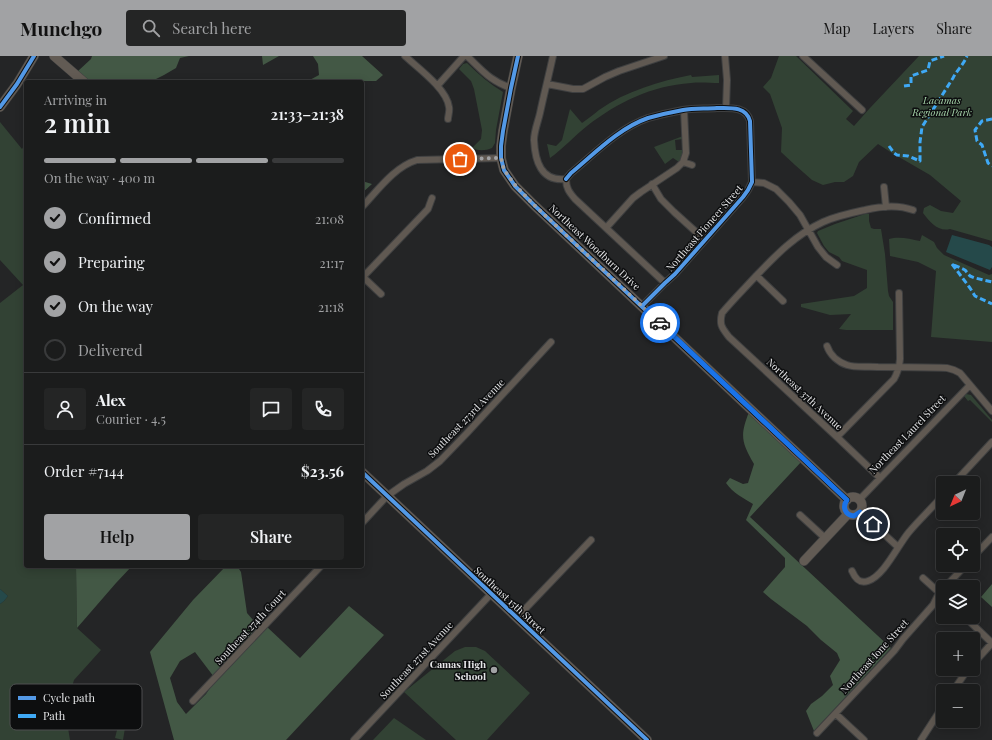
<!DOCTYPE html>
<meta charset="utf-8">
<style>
body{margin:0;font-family:"Playfair Display",serif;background:#242525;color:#f1f3f6;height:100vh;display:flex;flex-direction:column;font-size:15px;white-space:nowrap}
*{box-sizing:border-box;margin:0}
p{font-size:13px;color:#a0a1a3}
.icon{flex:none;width:22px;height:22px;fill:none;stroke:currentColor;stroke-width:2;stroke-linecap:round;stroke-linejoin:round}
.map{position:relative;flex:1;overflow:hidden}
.details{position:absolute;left:24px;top:24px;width:340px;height:488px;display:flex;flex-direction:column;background:#1b1c1c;border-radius:4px;box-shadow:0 2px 10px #0003,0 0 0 1px #393a3b}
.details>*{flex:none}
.needle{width:26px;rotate:223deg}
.buttons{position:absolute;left:936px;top:420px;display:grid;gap:8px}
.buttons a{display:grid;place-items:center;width:44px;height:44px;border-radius:4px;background:#1b1c1c;box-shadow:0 2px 10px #0003,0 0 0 1px #393a3b;font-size:20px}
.pin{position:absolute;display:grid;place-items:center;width:34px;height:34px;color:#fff;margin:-17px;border:2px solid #fff;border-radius:50%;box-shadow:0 1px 4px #0007}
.courier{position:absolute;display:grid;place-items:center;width:40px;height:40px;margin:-20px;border:3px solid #1a73e8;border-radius:50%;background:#fff;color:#222;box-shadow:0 1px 5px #0007}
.head em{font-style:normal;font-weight:600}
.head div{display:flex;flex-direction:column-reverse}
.head{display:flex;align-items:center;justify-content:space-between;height:68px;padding:0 20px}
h1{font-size:26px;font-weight:600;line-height:30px}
.bar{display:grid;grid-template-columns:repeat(4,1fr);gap:6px 4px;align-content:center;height:48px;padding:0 20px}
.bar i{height:5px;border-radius:3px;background:#393a3b}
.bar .active{background:#a1a2a4}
.bar p{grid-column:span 4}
.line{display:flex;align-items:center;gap:10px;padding:0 20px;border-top:1px solid #393a3b}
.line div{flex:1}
.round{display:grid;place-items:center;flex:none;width:42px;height:42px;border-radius:4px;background:#242525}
ol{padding:0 20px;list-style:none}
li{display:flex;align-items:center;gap:12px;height:44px}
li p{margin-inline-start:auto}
li .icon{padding:4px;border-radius:50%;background:#a1a2a4;color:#111;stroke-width:4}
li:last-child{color:#a0a1a3}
li i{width:22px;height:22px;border:2px solid #393a3b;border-radius:50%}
.cta{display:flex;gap:8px;margin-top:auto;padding:8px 20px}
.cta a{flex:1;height:46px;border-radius:4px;background:#a1a2a4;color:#111;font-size:16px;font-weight:600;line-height:46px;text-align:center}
.cta a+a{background:#242525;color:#f1f3f6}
header{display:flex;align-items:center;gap:24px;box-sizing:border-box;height:56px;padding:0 20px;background:#a1a2a4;color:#111}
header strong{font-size:19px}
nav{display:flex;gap:22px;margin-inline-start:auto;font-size:14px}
.search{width:280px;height:36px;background:#242525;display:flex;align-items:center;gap:10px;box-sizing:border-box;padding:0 14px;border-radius:4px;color:#a0a1a3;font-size:15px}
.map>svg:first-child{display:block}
.green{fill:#324234}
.forest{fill:#435845}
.water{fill:#25494a}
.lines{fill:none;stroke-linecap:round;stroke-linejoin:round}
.street-casing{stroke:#3f4041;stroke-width:8}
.secondary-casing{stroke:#3f4041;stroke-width:10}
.street{stroke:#605952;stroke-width:6}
.secondary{stroke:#625b54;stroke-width:9}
.quiet{stroke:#3fa9f5;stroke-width:3;stroke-dasharray:6 3;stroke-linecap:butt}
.cycleway-casing{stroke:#0d0e0f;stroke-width:6}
.cycleway{stroke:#5399e6;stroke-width:4}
.done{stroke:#a1a2a4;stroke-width:4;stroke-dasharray:0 7.2}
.route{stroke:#1a73e8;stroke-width:5}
.poi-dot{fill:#a1a2a4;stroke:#0d0e0f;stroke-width:1.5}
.labels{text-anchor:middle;stroke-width:3;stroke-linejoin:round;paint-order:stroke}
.park-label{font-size:10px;font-style:italic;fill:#a5d3a9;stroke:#0d0e0f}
.street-label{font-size:10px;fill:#e5e6e8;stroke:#0d0e0f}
.poi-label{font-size:10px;font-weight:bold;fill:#e5e6e8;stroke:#0d0e0f;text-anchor:end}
.key{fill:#0d0e0f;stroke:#4e4f50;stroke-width:1}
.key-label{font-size:11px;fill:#e5e6e8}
</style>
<header>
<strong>Munchgo</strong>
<div class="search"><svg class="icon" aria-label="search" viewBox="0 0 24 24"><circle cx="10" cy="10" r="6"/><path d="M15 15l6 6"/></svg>Search here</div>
<nav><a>Map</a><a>Layers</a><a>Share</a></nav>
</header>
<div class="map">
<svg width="992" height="684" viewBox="0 0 992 684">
<rect width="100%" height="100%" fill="#242526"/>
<path class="green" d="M779 0H796L853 55 846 63 854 70 870 52 919 0H992V185L950 173C938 176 930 166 923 157L924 152 930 149 941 155 953 157 961 145 930 119 892 97 878 88 859 106 853 120 844 126H835L823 129 812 124 795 109 781 96 782 72 770 38 763 31 771 22Z
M467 7C478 18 490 28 503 36L496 74 495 87 492 92C485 95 478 95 472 92L481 83 482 74 474 33 471 25 459 13 463 8Z
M691 19 692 21 719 19V27C710 27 700 26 691 27 651 30 618 46 587 70 574 80 563 93 550 102L547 88 556 90 562 84 570 53 582 67C588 63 594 58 599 54 626 35 660 25 691 19Z
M0 66 22 93 26 86V510H76L77 572 101 594 74 624 65 654 70 684H0V548L4 545 8 540 0 533V247L23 229 0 204Z
M683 80V83L675 84 676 94H683L682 101 679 106 673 102 665 108 654 91Z
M865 158H869V165L871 172 874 173H881L885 198 888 235 889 240 893 246V274H846L839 273 851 258 830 259 801 251V248L854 240 867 232V214L842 205 839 201 829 196 824 190 817 177 818 175 835 168Z
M922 179 934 186 937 192 944 199 989 219 992 218V286L931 281 936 215 918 206 890 200 889 183C899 180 910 183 920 185Z
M966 338 971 339 992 364V366L970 344 968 345 964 340Z
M465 591H476L485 595 530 637 487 684H456L404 636 455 595Z
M394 662 426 684H373Z
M118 670 125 672 123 684 115 682Z"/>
<path class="forest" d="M92 0H189L180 2 176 12 164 19 150 26H90L78 15 91 3Z
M262 0H279L263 9Z
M313 0H362L383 19 376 25H355L354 26H306L319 19 318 8Z
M362 125 372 128 362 137Z
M749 356 802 405 750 461 891 592 814 675 806 655 811 648 822 640 833 629 830 620 840 604 837 597 821 584 807 570 771 543 763 536 785 511V502L746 464 753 448C743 442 733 437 726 427L730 422 743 428 748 427 754 408C741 386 740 379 749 356Z
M76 510H132L116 527 77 572Z
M226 510H237L241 516 247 557 260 572 214 621 195 596 180 605 170 622 177 646 186 658 206 638 216 623 266 570 300 602 349 550 384 579 286 684H174L150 596 193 544Z
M992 528V551L981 541Z"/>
<path class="water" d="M952 179 989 189 992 191V211L990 214 946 196Z
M0 533 8 540 4 545 0 548Z"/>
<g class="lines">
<defs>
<path id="street" d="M405 0C418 12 447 33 449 51 450 55 448 60 448 63
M467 0C482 14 490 25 511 32
M553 0C549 19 544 38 540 57 538 66 534 75 534 84 535 105 541 126 566 123
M725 0 727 24 726 52
M803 0 862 54
M547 28 573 33H583L605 21 619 15 664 0
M438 29 464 0
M683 106 692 109
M566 123 571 117C594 98 619 72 648 62 659 59 672 56 683 54 694 52 706 53 717 52 730 52 746 50 750 65L752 126 748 134 743 141 675 218 665 227 642 250
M566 123C566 132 569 136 575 143L665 227
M752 126 764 127 776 133 789 146 800 159 818 191 826 201 837 209
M652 128 661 143 674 156 705 184
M884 131 886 151
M362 151C378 134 394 111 417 104L501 102
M606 172 633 142 641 136 677 112 683 106 686 97 684 54
M362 220 381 238
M757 220 783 245
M362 222 428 153 432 142
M827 290C830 299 838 306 847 309 856 312 868 310 878 311 901 311 924 311 947 312L954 314 960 317 992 355
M837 381 894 323 896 319 899 311 900 303 899 237
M880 422 837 381 729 281C722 272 719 269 722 257 732 245 744 233 755 221 776 199 795 179 823 166 836 160 851 157 865 154 881 150 897 148 913 154
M954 427 992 386
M859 444 970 329
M860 456 898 491
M800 459 825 482
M362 467 387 440 404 428 427 415 440 405 467 377 551 286
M973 501 992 481
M852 515C855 522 859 528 868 525 884 520 898 489 909 476 920 463 932 452 943 439
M923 522 943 540
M945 531 966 509
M965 561 992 587
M519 564 520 559 527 551 591 484
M973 608 992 587
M953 635 968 613
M193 645 321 510
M836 658 864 684
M817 677 894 595 903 583 933 549 939 537 943 533
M354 684 491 538
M921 684 943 650"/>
<path id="secondary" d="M54 0 84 26
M518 0 511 32 503 75 501 90V102L504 114 515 130 534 149 847 444
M0 51 17 28 34 0
M362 416 647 684
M844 450a9 9 0 1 1 18 0a9 9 0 1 1-18 0Z
M804 505 848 458"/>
</defs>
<use href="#street" class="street-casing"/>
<use href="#secondary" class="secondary-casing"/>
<use href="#street" class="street"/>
<use href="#secondary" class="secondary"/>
<path class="quiet" d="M904 30 911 29V20L928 14 930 5 944 0
M992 63 982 65 975 74 977 85 982 89 988 107 992 110
M889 90 894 97 897 99 908 100 920 105V86L922 71 953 22C957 14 964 8 967 0
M952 208 970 232 975 240 992 248
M954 209 965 214 970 220 975 222 992 226"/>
<defs>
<path id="cycleway" d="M518 0 511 32 503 75 501 90V102L504 114 515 130 534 149 847 444
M0 51 17 28 34 0
M566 123 571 117C594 98 619 72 648 62 659 59 672 56 683 54 694 52 706 53 717 52 730 52 746 50 750 65L752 126 748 134 743 141 675 218 665 227 642 250
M362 416 647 684"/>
</defs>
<use href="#cycleway" class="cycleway-casing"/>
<use href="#cycleway" class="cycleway"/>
</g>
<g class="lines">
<path class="done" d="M460 103 501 102 504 114 516 130 534 149 660 267"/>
<path class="route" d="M660 267 847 444C842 451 845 459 854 460L860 456 873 468"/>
</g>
<circle class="poi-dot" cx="494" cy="614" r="4"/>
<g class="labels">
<g class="park-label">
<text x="942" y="48">Lacamas<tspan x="942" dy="12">Regional Park</tspan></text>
</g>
<g class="street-label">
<text transform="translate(704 172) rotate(-49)" y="4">Northeast Pioneer Street</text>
<text transform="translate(595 191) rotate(43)" y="4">Northeast Woodburn Drive</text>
<text transform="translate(805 338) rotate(43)" y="4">Northeast 37th Avenue</text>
<text transform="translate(466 362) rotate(-46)" y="4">Southeast 273rd Avenue</text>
<text transform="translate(907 378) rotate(-46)" y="4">Northeast Laurel Street</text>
<text transform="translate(510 544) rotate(43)" y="4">Southeast 15th Street</text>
<text transform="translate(250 571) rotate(-47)" y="4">Southeast 274th Court</text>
<text transform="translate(874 600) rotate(-48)" y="4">Northeast Ione Street</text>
<text transform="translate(416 604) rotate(-47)" y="4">Southeast 271st Avenue</text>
</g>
<g class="poi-label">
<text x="486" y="612">Camas High<tspan x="486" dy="12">School</tspan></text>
</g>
</g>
<rect x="10" y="628" width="132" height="46" rx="6" class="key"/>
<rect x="18" y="640" width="18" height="4" fill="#5399e6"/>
<rect x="18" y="658" width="18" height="4" fill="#3fa9f5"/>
<g class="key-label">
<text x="43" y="646">Cycle path</text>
<text x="43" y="664">Path</text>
</g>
</svg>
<div class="buttons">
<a><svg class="needle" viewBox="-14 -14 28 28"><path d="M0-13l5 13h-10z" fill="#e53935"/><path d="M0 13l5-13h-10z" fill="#a0a1a3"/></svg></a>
<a><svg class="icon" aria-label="locate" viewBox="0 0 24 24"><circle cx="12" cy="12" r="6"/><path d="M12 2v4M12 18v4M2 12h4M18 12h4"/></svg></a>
<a><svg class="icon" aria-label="layers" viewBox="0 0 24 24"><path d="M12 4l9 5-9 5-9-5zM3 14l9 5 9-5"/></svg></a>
<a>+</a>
<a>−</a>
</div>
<div class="pin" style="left:460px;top:103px;background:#ea580c"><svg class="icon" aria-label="bag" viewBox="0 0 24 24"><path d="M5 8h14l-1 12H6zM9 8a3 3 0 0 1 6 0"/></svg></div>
<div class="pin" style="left:873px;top:468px;background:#1f2937"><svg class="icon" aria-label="home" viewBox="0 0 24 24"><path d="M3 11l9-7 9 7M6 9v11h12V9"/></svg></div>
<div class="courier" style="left:660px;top:267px"><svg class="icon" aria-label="car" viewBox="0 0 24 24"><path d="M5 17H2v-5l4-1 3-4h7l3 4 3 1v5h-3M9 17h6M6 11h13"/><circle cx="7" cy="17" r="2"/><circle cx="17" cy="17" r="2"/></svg></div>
<section class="details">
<div class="head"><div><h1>2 min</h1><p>Arriving in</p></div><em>21:33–21:38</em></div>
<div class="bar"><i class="active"></i><i class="active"></i><i class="active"></i><i></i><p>On the way · 400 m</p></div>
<ol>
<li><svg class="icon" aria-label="check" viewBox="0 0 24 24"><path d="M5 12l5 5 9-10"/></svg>Confirmed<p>21:08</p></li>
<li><svg class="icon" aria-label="check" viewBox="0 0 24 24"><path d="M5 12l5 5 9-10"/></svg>Preparing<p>21:17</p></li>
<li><svg class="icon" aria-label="check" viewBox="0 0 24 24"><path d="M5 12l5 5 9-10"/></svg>On the way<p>21:18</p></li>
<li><i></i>Delivered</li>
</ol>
<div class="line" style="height:72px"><a class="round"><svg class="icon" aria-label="person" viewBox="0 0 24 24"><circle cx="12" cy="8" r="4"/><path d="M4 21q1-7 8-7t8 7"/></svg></a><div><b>Alex</b><p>Courier · 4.5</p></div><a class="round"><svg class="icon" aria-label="chat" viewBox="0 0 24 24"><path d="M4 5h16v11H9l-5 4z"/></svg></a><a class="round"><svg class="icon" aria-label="phone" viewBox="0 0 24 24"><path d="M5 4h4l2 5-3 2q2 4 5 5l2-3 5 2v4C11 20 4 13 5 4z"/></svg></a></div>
<div class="line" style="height:52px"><div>Order #7144</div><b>$23.56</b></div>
<div class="cta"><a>Help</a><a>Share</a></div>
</section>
</div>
